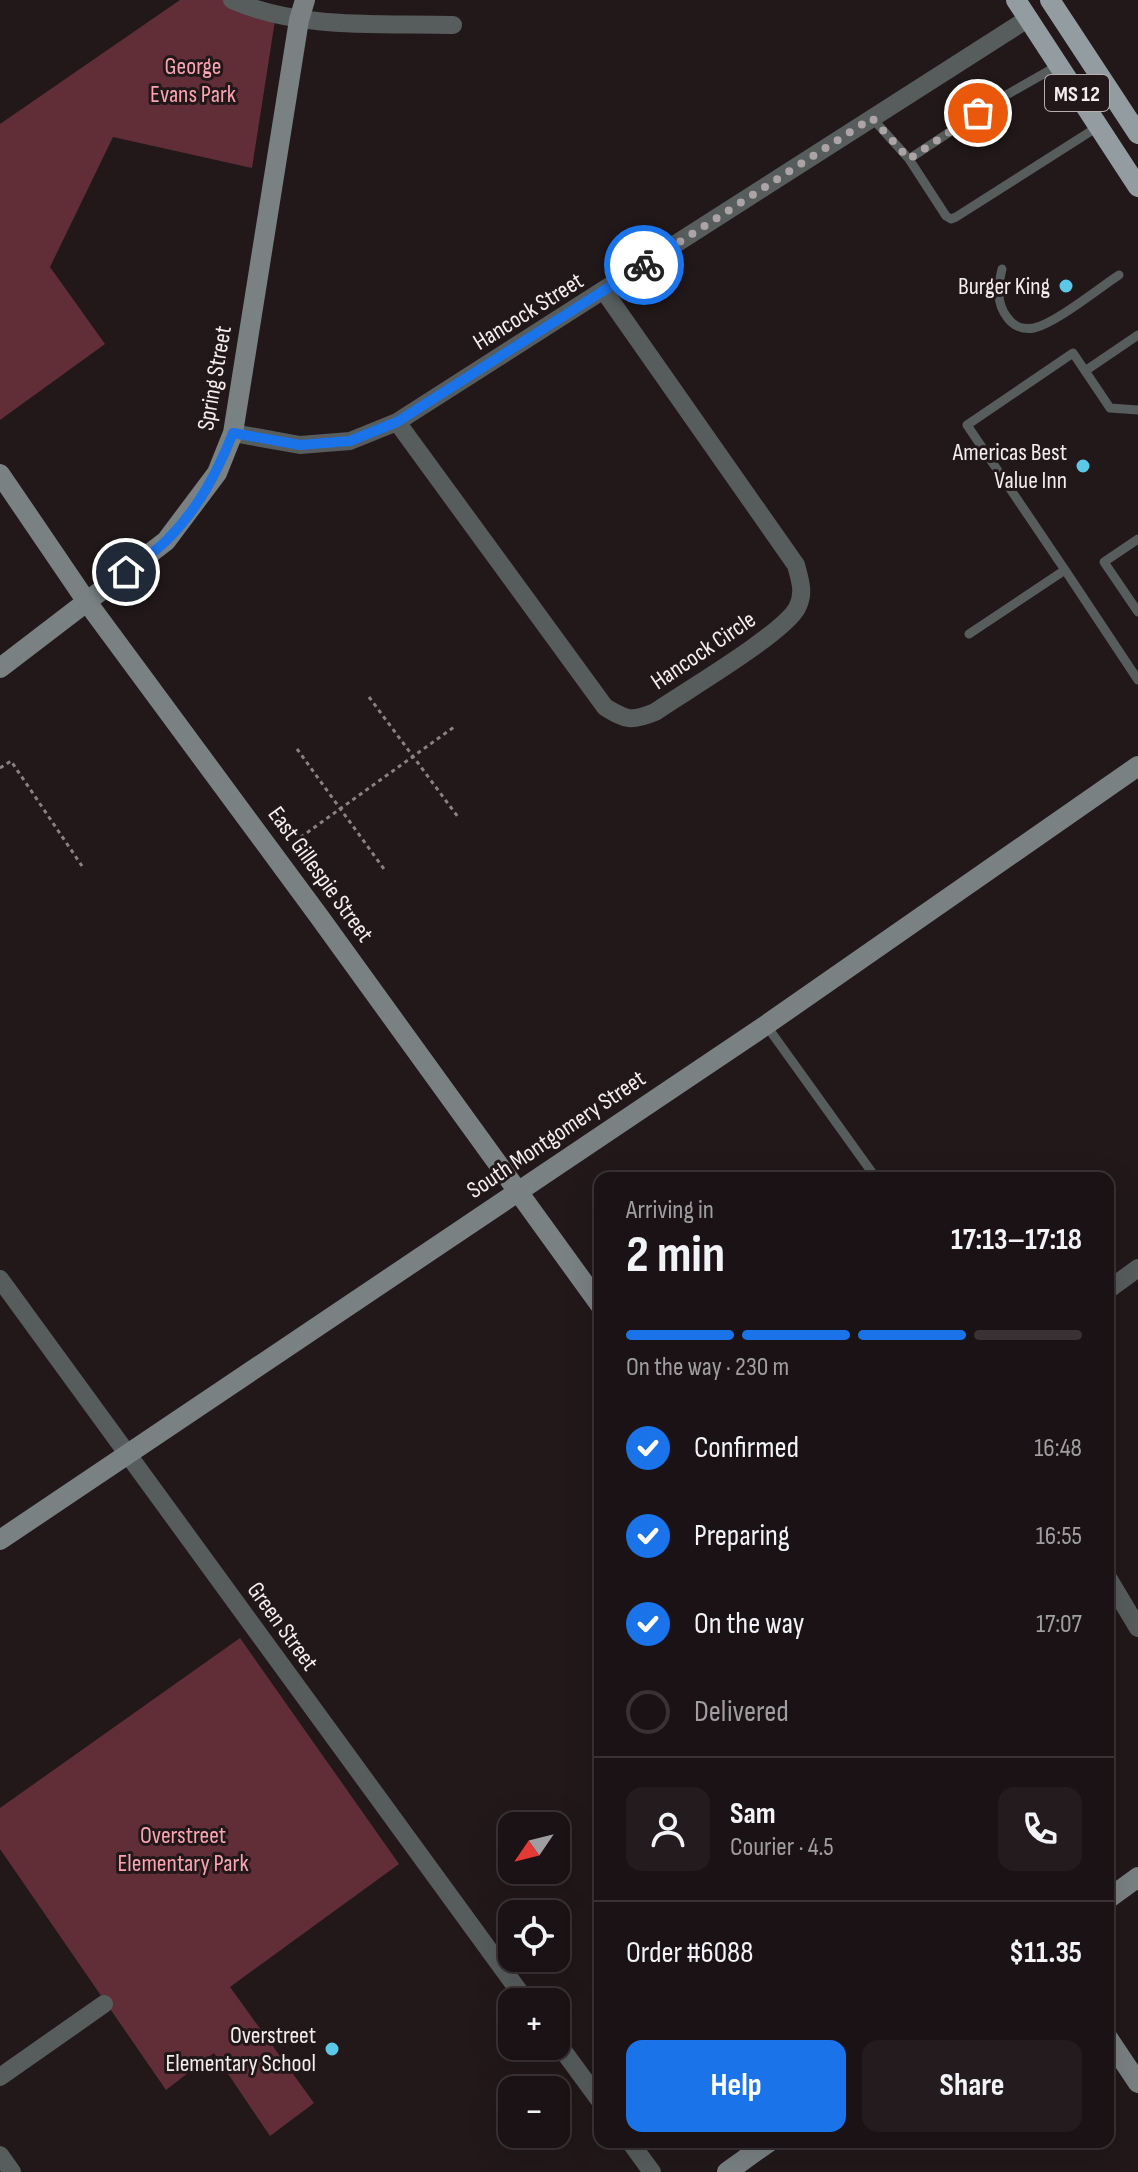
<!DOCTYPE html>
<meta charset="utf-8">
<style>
body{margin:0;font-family:"Sofia Sans Condensed",sans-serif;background:#231b1d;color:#f1f3f6;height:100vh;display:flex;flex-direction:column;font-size:30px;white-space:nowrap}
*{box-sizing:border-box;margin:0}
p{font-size:26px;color:#9f9ea0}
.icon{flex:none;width:44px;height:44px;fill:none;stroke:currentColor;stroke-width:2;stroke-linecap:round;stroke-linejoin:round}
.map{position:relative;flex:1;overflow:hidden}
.sheet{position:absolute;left:594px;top:1172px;width:520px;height:976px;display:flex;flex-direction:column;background:#1a1214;border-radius:16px;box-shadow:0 8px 32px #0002,0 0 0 2px #383234}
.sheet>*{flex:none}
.needle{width:52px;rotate:235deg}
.buttons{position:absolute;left:498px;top:1812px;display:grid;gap:16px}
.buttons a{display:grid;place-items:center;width:72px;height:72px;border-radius:16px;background:#1a1214;box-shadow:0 8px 32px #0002,0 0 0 2px #383234;font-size:40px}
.pin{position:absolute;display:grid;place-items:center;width:68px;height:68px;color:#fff;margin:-34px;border:4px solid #fff;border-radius:50%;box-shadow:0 2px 8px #0007}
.courier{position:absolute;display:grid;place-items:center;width:80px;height:80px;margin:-40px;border:6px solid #1a73e8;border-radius:50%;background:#fff;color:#222;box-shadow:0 2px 10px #0007}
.head em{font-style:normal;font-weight:700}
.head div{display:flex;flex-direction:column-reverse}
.head{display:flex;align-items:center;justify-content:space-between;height:136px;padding:0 32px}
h1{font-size:52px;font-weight:700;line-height:60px}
.bar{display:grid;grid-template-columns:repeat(4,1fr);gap:12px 8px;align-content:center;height:96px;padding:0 32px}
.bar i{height:10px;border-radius:6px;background:#383234}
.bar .current{background:#1a73e8}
.bar p{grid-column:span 4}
.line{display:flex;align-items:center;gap:20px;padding:0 32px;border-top:2px solid #383234}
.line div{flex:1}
.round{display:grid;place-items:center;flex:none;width:84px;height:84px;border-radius:16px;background:#231b1d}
ol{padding:0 32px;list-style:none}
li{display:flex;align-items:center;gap:24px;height:88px}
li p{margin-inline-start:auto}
li .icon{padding:8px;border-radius:50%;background:#1a73e8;color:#fff;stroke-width:4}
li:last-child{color:#9f9ea0}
li i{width:44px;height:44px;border:4px solid #383234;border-radius:50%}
.primary-button{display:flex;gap:16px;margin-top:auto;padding:16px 32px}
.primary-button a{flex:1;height:92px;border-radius:16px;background:#1a73e8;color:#fff;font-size:32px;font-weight:700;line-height:92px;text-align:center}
.primary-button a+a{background:#231b1d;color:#f1f3f6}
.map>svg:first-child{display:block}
.green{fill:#612e37}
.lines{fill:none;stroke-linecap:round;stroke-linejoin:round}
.path{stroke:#8a8183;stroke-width:3;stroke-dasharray:4 4;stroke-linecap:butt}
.lane{stroke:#575c5d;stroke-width:9}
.street{stroke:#575c5d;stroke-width:18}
.secondary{stroke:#798183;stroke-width:20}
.primary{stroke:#939da1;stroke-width:20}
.done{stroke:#aba3a4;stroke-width:8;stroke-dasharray:0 14.4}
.route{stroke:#1a73e8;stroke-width:10}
.poi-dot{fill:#5ac8e6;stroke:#22181a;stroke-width:3}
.labels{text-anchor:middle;stroke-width:6;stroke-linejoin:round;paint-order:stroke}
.shield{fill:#22181a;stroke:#b6aeaf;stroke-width:2}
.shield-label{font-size:22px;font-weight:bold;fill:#f5eeef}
.park-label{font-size:24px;fill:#fca5b2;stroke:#22181a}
.poi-label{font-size:24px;fill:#f5eeef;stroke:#22181a;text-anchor:end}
.street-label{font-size:24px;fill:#f5eeef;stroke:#22181a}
</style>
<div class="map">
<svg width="1138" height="2172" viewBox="0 0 1138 2172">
<rect width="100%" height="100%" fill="#22181a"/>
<path class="green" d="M180 0H232L276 14 252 168 113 137 50 267 105 344 0 420V124Z
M240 1638 399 1864 230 1987 314 2103 270 2136 214 2053 166 2090 0 1849V1808Z"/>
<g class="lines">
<path class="path" d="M369 697 458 817
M297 749 384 869
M0 768 11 761 82 866
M294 842 454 727"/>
<path class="lane" d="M1059 65 1001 98 909 159 946 216 951 219 956 217 1099 126
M872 118 909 159
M1002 269C998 286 996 303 1007 317 1013 326 1023 330 1034 328 1056 323 1099 288 1119 275
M1085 371 1138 335
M1138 539 1104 562 1138 612
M1065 570 967 425 1073 353 1110 408 1138 410
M969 634 1065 570 1138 680
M766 1025 876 1178"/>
<path class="street" d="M232 0C300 30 380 23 453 25
M397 422 605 707C626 720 631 722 655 712 684 692 783 634 797 608 805 593 800 580 796 565L604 291
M233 433 300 445 350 441 397 422 1029 18
M0 1279 527 2002
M1108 1290 1138 1268
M1108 1578 1138 1628
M556 2041 600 2101
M0 2077 104 2004
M630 2142 652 2172
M0 2155 12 2172"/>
<path class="secondary" d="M0 474 87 602 318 915 600 1305
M0 668 166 541 217 473 233 433 299 20 305 0
M0 1540 766 1025 1138 766
M1108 1899 1138 1877
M1108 2038 1138 2083
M727 2172 769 2142"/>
<path class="primary" d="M1016 0 1138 187
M1050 0 1138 134"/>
</g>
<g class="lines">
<path class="done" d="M644 265 872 118 909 159 978 113"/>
<path class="route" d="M126 572C140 562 155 552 167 540 198 509 217 473 233 433L300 445 350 441 397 422 644 265"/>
</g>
<g class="poi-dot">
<circle cx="1066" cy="286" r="8"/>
<circle cx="1083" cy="466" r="8"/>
<circle cx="332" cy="2049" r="8"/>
</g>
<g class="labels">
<rect class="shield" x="1045" y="75" width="64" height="36" rx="6"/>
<g class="shield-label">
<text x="1077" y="101">MS 12</text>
</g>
<g class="park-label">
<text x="193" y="74">George<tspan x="193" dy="28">Evans Park</tspan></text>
<text x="183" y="1843">Overstreet<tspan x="183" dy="28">Elementary Park</tspan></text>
</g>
<g class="poi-label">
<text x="1050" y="294">Burger King</text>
<text x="1067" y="460">Americas Best<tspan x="1067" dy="28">Value Inn</tspan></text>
<text x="316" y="2043">Overstreet<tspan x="316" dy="28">Elementary School</tspan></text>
</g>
<g class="street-label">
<text transform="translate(528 311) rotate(-32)" y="8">Hancock Street</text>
<text transform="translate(214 378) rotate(-80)" y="8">Spring Street</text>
<text transform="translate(703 650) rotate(-34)" y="8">Hancock Circle</text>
<text transform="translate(321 874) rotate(54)" y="8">East Gillespie Street</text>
<text transform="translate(556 1134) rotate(-34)" y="8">South Montgomery Street</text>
<text transform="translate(283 1626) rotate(54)" y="8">Green Street</text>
</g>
</g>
</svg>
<div class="buttons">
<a><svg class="needle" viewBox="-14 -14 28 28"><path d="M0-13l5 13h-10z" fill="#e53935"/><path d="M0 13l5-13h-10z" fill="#9f9ea0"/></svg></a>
<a><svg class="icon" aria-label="locate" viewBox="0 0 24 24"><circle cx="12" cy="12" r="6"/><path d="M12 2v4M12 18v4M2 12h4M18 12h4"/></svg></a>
<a>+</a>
<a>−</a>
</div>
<div class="pin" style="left:978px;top:113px;background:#ea580c"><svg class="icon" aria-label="bag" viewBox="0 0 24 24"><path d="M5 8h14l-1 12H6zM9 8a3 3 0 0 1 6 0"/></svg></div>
<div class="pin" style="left:126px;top:572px;background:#1f2937"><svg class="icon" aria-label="home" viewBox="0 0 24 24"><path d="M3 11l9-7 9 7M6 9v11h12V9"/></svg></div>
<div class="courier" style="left:644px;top:265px"><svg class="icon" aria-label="bike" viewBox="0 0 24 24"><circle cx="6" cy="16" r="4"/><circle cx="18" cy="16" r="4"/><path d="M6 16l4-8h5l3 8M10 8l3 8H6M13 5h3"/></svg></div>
<section class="sheet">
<div class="head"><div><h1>2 min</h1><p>Arriving in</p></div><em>17:13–17:18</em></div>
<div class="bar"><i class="current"></i><i class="current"></i><i class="current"></i><i></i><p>On the way · 230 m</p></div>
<ol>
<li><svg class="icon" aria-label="check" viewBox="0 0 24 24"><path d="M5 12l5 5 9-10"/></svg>Confirmed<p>16:48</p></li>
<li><svg class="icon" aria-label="check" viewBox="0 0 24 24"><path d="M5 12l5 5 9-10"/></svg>Preparing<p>16:55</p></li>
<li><svg class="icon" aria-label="check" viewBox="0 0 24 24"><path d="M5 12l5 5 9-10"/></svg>On the way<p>17:07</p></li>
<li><i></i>Delivered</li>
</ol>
<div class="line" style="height:144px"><a class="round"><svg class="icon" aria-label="person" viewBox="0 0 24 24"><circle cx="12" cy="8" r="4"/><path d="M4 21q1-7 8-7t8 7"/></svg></a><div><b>Sam</b><p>Courier · 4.5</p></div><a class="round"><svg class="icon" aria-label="phone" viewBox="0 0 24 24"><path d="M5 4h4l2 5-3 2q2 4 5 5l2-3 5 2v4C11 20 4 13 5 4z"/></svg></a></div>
<div class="line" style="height:104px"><div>Order #6088</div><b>$11.35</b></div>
<div class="primary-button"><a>Help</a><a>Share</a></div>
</section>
</div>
